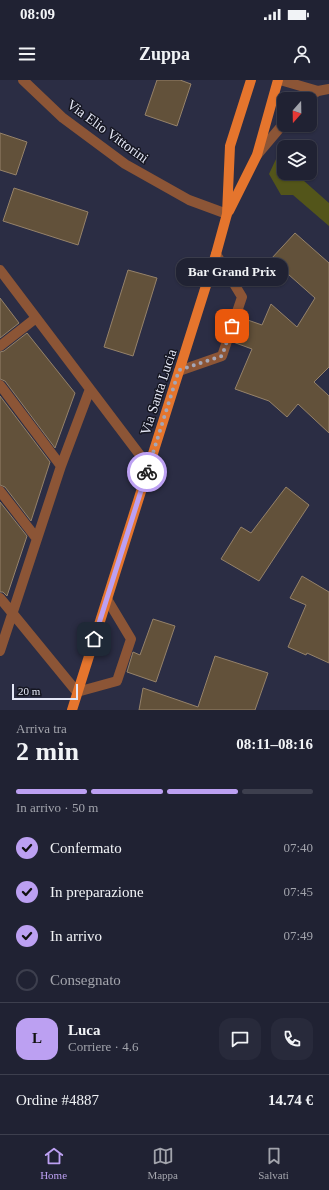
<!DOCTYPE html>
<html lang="it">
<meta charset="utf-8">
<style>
body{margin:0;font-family:Georgia,serif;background:#282a3b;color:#f1f3f6;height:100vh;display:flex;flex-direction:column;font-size:15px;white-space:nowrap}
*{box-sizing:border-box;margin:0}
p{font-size:13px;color:#a2a4ac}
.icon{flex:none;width:22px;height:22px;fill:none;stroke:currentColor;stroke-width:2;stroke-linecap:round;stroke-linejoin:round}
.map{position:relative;height:630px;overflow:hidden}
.side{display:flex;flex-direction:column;background:#202233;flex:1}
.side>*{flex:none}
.needle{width:26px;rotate:200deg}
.controls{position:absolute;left:277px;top:12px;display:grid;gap:8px}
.controls a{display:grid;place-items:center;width:40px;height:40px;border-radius:8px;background:#202233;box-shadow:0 1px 3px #0004,0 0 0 1px #3d3f4e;font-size:20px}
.scale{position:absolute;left:12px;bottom:10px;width:66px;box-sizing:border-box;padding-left:4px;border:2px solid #e4e7f6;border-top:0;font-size:11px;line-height:14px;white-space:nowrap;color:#e4e7f6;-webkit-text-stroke:3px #151621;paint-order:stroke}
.pin{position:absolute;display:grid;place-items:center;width:34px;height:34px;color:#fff;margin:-17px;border-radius:8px;box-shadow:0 2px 6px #0006}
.courier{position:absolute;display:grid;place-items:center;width:40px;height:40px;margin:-20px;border:3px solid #bca0f2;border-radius:50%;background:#fff;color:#222;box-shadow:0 1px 5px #0007}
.bubble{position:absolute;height:28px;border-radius:12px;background:#202233;box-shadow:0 1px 3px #0004,0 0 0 1px #3d3f4e;font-size:13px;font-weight:700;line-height:28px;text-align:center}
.head em{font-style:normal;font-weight:700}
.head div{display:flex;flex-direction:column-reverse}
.head{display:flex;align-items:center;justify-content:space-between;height:68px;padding:0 16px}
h1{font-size:26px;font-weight:700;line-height:30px}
.bar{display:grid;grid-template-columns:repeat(4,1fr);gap:6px 4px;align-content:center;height:48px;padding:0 16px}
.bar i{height:5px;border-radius:3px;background:#3d3f4e}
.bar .on{background:#bca0f2}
.bar p{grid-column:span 4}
.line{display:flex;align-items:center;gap:10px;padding:0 16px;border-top:1px solid #3d3f4e}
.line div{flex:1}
.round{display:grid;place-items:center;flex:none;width:42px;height:42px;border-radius:12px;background:#282a3b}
ol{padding:0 16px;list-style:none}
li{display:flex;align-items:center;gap:12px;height:44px}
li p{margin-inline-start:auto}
li .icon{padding:4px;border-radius:50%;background:#bca0f2;color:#111;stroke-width:4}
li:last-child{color:#a2a4ac}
li i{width:22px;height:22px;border:2px solid #3d3f4e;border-radius:50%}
.status{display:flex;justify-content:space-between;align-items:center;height:28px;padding:0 20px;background:#202233;direction:ltr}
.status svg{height:11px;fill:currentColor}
header{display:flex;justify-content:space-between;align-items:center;height:52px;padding:0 16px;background:#202233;font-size:18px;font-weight:700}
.dock{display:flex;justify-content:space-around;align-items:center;height:56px;border-top:1px solid #3d3f4e;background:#202233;font-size:11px;color:#a2a4ac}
.dock a{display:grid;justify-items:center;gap:2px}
.dock .on{color:#bca0f2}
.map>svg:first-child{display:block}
.green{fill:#53551a}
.building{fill:#62513a;stroke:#95826a}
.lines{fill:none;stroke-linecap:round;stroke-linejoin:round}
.minor{stroke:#8c5536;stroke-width:10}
.major{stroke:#e5752d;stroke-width:10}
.done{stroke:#a3a6b8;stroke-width:4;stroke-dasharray:0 7.2}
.route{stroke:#bca0f2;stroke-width:5}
.labels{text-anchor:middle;stroke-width:3;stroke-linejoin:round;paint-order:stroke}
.street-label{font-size:14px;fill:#e4e7f6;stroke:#151621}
</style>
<div class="status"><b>08:09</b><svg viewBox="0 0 49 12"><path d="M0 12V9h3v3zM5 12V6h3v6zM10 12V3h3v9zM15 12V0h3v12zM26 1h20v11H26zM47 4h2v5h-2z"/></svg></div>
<header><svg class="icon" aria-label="menu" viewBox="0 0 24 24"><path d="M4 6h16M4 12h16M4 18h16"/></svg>Zuppa<svg class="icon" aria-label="person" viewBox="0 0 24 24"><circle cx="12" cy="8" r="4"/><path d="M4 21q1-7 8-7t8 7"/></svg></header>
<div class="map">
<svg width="329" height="630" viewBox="0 0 329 630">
<rect width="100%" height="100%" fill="#2b2d44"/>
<path class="green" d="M277 77 284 83V93H295L329 123V146L293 115H281L269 94Z"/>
<path class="building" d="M157 0H180L191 4 177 46 145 35Z
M0 53 27 62 16 95 0 90Z
M14 108 88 132 78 165 3 141Z
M295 153 329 183V287L314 302 329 316V353L298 324 287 337 269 321 235 309 252 269 233 262 242 238 262 245 271 224 297 247 315 218 271 179Z
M128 190 157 198 133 276 104 267Z
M0 218 19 243 0 258Z
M226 232 230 233 221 258 216 256Z
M27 253 75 313 55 368 5 301 0 299V272L4 271Z
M0 316 50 382 31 441 5 407 0 405Z
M286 407 309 425 259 501 221 479 241 447 251 453Z
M0 422 27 456 7 516 3 512H0Z
M302 496 329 512V583L307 573 306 575 288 567 306 525 290 518Z
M153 539 175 546 156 602 127 592 133 572 140 575Z
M215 576 268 593 255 630H139L143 608 198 627Z"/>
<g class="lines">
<path class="minor" d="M23 0 63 38 125 84 189 120 227 134
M280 0 318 11
M305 19 318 11 329 9
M257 75 284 43
M0 190 149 387
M0 266 36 238
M179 291 222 276 242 217 216 174
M0 305 61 386
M0 411 37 459
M0 518 77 612 117 601 131 559 107 519
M0 571 61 386 90 309"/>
<path class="major" d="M229 131 257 75 278 0
M72 630 216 174 227 134 230 66 251 0"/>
</g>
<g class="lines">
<path class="done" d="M147 392 179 290 222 276 232 246"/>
<path class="route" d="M94 559 147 392"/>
</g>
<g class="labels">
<g class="street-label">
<text transform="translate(108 51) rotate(36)" y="5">Via Elio Vittorini</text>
<text transform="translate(158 312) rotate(-72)" y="5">Via Santa Lucia</text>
</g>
</g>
</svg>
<div class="controls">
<a><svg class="needle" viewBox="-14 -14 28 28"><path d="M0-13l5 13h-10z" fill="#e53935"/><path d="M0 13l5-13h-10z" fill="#a2a4ac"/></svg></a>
<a><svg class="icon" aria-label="layers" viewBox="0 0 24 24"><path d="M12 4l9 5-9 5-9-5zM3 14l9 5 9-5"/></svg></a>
</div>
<div class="scale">20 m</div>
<div class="pin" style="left:232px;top:246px;background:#ea580c"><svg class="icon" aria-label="bag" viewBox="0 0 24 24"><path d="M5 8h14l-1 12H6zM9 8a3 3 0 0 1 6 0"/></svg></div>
<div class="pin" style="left:94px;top:559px;background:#1f2937"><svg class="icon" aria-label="home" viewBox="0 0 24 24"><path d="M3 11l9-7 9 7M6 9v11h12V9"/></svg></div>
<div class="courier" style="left:147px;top:392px"><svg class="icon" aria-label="bike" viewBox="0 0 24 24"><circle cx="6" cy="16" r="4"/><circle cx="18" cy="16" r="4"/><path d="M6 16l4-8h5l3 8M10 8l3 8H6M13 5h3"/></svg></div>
<div class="bubble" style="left:176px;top:178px;width:112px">Bar Grand Prix</div>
</div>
<section class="side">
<div class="head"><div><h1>2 min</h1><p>Arriva tra</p></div><em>08:11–08:16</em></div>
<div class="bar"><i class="on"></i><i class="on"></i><i class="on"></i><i></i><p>In arrivo · 50 m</p></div>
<ol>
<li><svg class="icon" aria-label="check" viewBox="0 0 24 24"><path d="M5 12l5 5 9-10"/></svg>Confermato<p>07:40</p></li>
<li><svg class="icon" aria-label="check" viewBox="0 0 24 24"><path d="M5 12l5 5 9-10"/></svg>In preparazione<p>07:45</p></li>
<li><svg class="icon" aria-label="check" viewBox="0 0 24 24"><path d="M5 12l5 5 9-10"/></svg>In arrivo<p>07:49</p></li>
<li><i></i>Consegnato</li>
</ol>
<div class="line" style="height:72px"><b class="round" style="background:#bca0f2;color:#111">L</b><div><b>Luca</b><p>Corriere · 4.6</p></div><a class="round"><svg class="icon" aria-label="chat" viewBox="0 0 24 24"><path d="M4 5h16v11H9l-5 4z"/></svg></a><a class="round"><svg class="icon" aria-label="phone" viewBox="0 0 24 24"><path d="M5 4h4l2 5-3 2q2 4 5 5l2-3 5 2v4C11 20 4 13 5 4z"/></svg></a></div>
<div class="line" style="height:52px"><div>Ordine #4887</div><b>14.74 €</b></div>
</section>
<nav class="dock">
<a class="on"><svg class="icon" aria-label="home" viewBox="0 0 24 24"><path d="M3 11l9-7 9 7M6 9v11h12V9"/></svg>Home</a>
<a><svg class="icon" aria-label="map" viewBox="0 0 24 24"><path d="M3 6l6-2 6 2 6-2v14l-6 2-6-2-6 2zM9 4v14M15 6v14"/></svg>Mappa</a>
<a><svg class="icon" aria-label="saved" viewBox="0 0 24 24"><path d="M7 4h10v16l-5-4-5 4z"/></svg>Salvati</a>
</nav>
